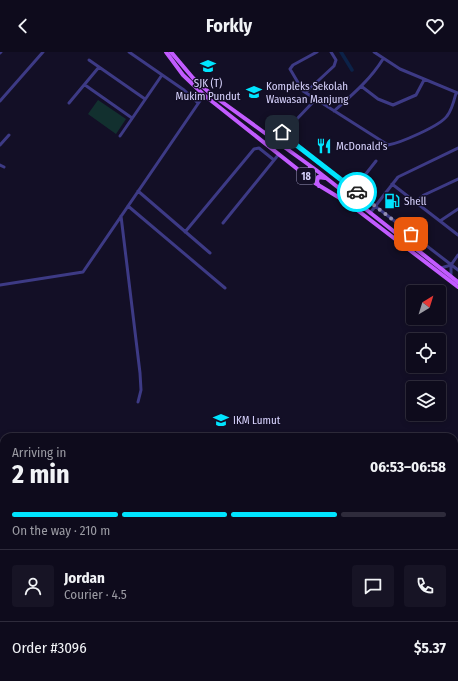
<!DOCTYPE html>
<meta charset="utf-8">
<style>
body{margin:0;font-family:"Fira Sans Condensed",sans-serif;background:#171425;color:#f1f3f6;height:100vh;display:flex;flex-direction:column;font-size:15px;white-space:nowrap}
*{box-sizing:border-box;margin:0}
p{font-size:13px;color:#9b9ba3}
.icon{flex:none;width:22px;height:22px;fill:none;stroke:currentColor;stroke-width:2;stroke-linecap:round;stroke-linejoin:round}
.map{position:relative;flex:1;overflow:hidden}
.drawer{position:absolute;left:0px;top:381px;width:458px;height:248px;display:flex;flex-direction:column;background:#0e0b1c;border-radius:12px 12px 0 0;box-shadow:0 2px 6px #0003,0 0 0 1px #2e2b3b}
.drawer>*{flex:none}
.needle{width:26px;rotate:38deg}
.buttons{position:absolute;left:406px;top:233px;display:grid;gap:8px}
.buttons a{display:grid;place-items:center;width:40px;height:40px;border-radius:4px;background:#0e0b1c;box-shadow:0 2px 6px #0003,0 0 0 1px #2e2b3b;font-size:20px}
.pin{position:absolute;display:grid;place-items:center;width:34px;height:34px;color:#fff;margin:-17px;border-radius:8px;box-shadow:0 2px 6px #0006}
.courier{position:absolute;display:grid;place-items:center;width:40px;height:40px;margin:-20px;border:3px solid #00e5ff;border-radius:50%;background:#fff;color:#222;box-shadow:0 1px 5px #0007}
.headline em{font-style:normal;font-weight:700}
.headline div{display:flex;flex-direction:column-reverse}
.headline{display:flex;align-items:center;justify-content:space-between;height:68px;padding:0 12px}
h1{font-size:26px;font-weight:700;line-height:30px}
.bar{display:grid;grid-template-columns:repeat(4,1fr);gap:6px 4px;align-content:center;height:48px;padding:0 12px}
.bar i{height:5px;border-radius:3px;background:#2e2b3b}
.bar .current{background:#00e5ff}
.bar p{grid-column:span 4}
.line{display:flex;align-items:center;gap:10px;padding:0 12px;border-top:1px solid #2e2b3b}
.line div{flex:1}
.round{display:grid;place-items:center;flex:none;width:42px;height:42px;border-radius:4px;background:#171425}
header{display:flex;justify-content:space-between;align-items:center;height:52px;padding:0 12px;background:#0e0b1c;font-size:18px;font-weight:700}
.map>svg:first-child{display:block}
.green{fill:#12302f}
.lines{fill:none;stroke-linecap:round;stroke-linejoin:round}
.stream{stroke:#0c2248;stroke-width:1}
.canal{stroke:#0c2248;stroke-width:3.5}
.minor{stroke:#3d3a85;stroke-width:3}
.major{stroke:#c25bff;stroke-width:4}
.done{stroke:#948fb3;stroke-width:4;stroke-dasharray:0 7.2}
.route{stroke:#00e5ff;stroke-width:5}
.labels{text-anchor:middle;stroke-width:3;stroke-linejoin:round;paint-order:stroke}
.shield{fill:#130f26;stroke:#9e99be;stroke-width:1}
.shield-label{font-size:10px;font-weight:bold;fill:#d9d4ff}
.poi-label{font-size:11px;fill:#d9d4ff;stroke:#130f26;text-anchor:start}
</style>
<header><svg class="icon" aria-label="back" viewBox="0 0 24 24"><path d="M15 5l-7 7 7 7"/></svg>Forkly<svg class="icon" aria-label="heart" viewBox="0 0 24 24"><path d="M12 20l-8-8c-3-5 5-10 8-4 3-6 11-1 8 4z"/></svg></header>
<div class="map">
<svg width="458" height="629" viewBox="0 0 458 629">
<rect width="100%" height="100%" fill="#130f26"/>
<path class="green" d="M98 48 126 67 116 82 88 62Z
M40 625H64L65 629H41Z"/>
<g class="lines">
<path class="stream" d="M454 485 458 484
M0 543H4"/>
<path class="canal" d="M341 0 352 18"/>
<path class="minor" d="M129 0 184 38 198 51
M317 0 293 13 290 17 303 39 388 93C400 91 440 74 447 64 452 58 454 49 456 41
M374 0 400 17 458 41
M0 1 1 0
M89 8 145 47
M85 33 132 66
M361 34 378 47 393 53 416 43 424 28
M306 40 334 14 336 8 331 0
M316 47 294 70 283 78V83L458 218
M0 49 43 0
M69 51 99 15
M334 59C352 43 370 28 383 7
M120 84 162 23
M0 93 9 83
M0 113 4 115
M392 132 458 183
M354 137 376 109
M138 139 210 201
M416 150 424 143 458 127
M128 154 225 236
M370 161 398 125 458 96
M121 164 140 321 141 338 138 350
M440 169 458 157
M223 171 279 102
M185 180 254 97 259 96 274 108
M451 213V224
M441 216 451 213 458 203
M0 233 83 220 204 43
M454 475H458
M454 493 458 492
M0 532 4 531
M0 550 4 549
M0 583 4 611
M0 615 4 614
M454 619 458 618
M6 625 7 629
M37 625 38 629
M67 625 68 629
M99 625 100 629
M130 625V629
M179 625 180 629
M291 625 292 629
M356 625 357 629
M385 625V629
M413 625V629
M161 629 170 626
M170 629H171
M316 629 345 625"/>
<path class="major" d="M166 0 183 23 204 43 315 131 348 151 458 235
M171 0 193 26 211 42 316 118 458 230
M304 123 311 122 310 115
M319 134 317 130 318 125 325 126"/>
</g>
<g class="lines">
<path class="done" d="M357 140 411 182"/>
<path class="route" d="M282 80 286 85 357 140"/>
</g>
<defs>
<symbol id="school-bare" viewBox="-9 -9 18 18"><path d="M0-5L7-2L0 1L-7-2ZM-4 1L0 2.5L4 1V4Q0 6-4 4Z" fill="#00e5ff" stroke="#130f26" stroke-width="2.5" paint-order="stroke"/></symbol>
<symbol id="restaurant-bare" viewBox="-9 -9 18 18"><path d="M-5-6h1v4h1v-4h1v4h1v-4h1v5L-1.5 .5V6h-2V.5L-5-1ZM5-6V6H3V1.5H1.5Q1.5-4 5-6Z" fill="#00e5ff" stroke="#130f26" stroke-width="2.5" paint-order="stroke"/></symbol>
<symbol id="fuel-bare" viewBox="-9 -9 18 18"><path d="M-5.5-6h7V0h2V4h1.3V-2.5L3-4.5l.8-.8L6-3V5H2.5V1h-1V6h-7ZM-4.2-4.7v3.2H.2V-4.7Z" fill="#00e5ff" stroke="#130f26" stroke-width="2.5" paint-order="stroke"/></symbol>
<symbol id="university-bare" viewBox="-9 -9 18 18"><path d="M0-5L7-2L0 1L-7-2ZM-4 1L0 2.5L4 1V4Q0 6-4 4Z" fill="#00e5ff" stroke="#130f26" stroke-width="2.5" paint-order="stroke"/></symbol>
</defs>
<g fill-rule="evenodd">
<use href="#school-bare" x="197" y="3" width="22" height="22"/>
<use href="#school-bare" x="243" y="29" width="22" height="22"/>
<use href="#restaurant-bare" x="313" y="83" width="22" height="22"/>
<use href="#fuel-bare" x="381" y="138" width="22" height="22"/>
<use href="#university-bare" x="210" y="357" width="22" height="22"/>
</g>
<g class="labels">
<rect class="shield" x="297" y="116" width="18" height="16" rx="3"/>
<g class="shield-label">
<text x="306" y="128">18</text>
</g>
<g class="poi-label">
<text x="208" y="35" text-anchor="middle">SJK (T)<tspan x="208" dy="13">Mukim Pundut</tspan></text>
<text x="266" y="38">Kompleks Sekolah<tspan x="266" dy="13">Wawasan Manjung</tspan></text>
<text x="336" y="98">McDonald's</text>
<text x="404" y="153">Shell</text>
<text x="233" y="372">IKM Lumut</text>
</g>
</g>
</svg>
<div class="buttons">
<a><svg class="needle" viewBox="-14 -14 28 28"><path d="M0-13l5 13h-10z" fill="#e53935"/><path d="M0 13l5-13h-10z" fill="#9b9ba3"/></svg></a>
<a><svg class="icon" aria-label="locate" viewBox="0 0 24 24"><circle cx="12" cy="12" r="6"/><path d="M12 2v4M12 18v4M2 12h4M18 12h4"/></svg></a>
<a><svg class="icon" aria-label="layers" viewBox="0 0 24 24"><path d="M12 4l9 5-9 5-9-5zM3 14l9 5 9-5"/></svg></a>
</div>
<div class="pin" style="left:411px;top:182px;background:#ea580c"><svg class="icon" aria-label="bag" viewBox="0 0 24 24"><path d="M5 8h14l-1 12H6zM9 8a3 3 0 0 1 6 0"/></svg></div>
<div class="pin" style="left:282px;top:80px;background:#1f2937"><svg class="icon" aria-label="home" viewBox="0 0 24 24"><path d="M3 11l9-7 9 7M6 9v11h12V9"/></svg></div>
<div class="courier" style="left:357px;top:140px"><svg class="icon" aria-label="car" viewBox="0 0 24 24"><path d="M5 17H2v-5l4-1 3-4h7l3 4 3 1v5h-3M9 17h6M6 11h13"/><circle cx="7" cy="17" r="2"/><circle cx="17" cy="17" r="2"/></svg></div>
<section class="drawer">
<div class="headline"><div><h1>2 min</h1><p>Arriving in</p></div><em>06:53–06:58</em></div>
<div class="bar"><i class="current"></i><i class="current"></i><i class="current"></i><i></i><p>On the way · 210 m</p></div>
<div class="line" style="height:72px"><a class="round"><svg class="icon" aria-label="person" viewBox="0 0 24 24"><circle cx="12" cy="8" r="4"/><path d="M4 21q1-7 8-7t8 7"/></svg></a><div><b>Jordan</b><p>Courier · 4.5</p></div><a class="round"><svg class="icon" aria-label="chat" viewBox="0 0 24 24"><path d="M4 5h16v11H9l-5 4z"/></svg></a><a class="round"><svg class="icon" aria-label="phone" viewBox="0 0 24 24"><path d="M5 4h4l2 5-3 2q2 4 5 5l2-3 5 2v4C11 20 4 13 5 4z"/></svg></a></div>
<div class="line" style="height:52px"><div>Order #3096</div><b>$5.37</b></div>
</section>
</div>
